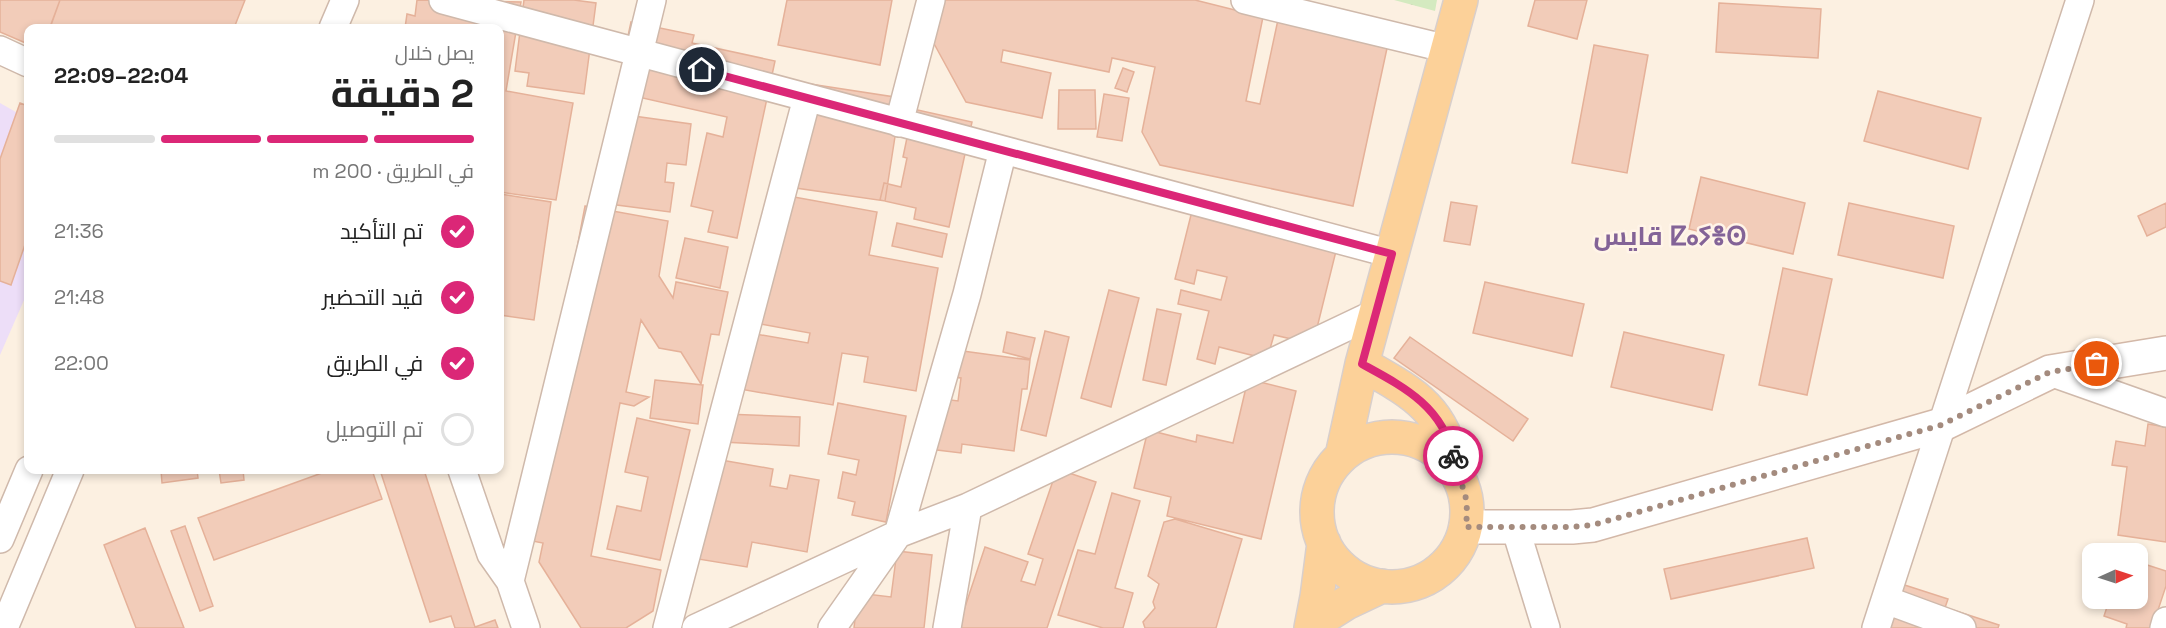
<!DOCTYPE html>
<html lang="ar">
<meta charset="utf-8">
<style>
body{margin:0;font-family:"Space Grotesk",Cairo,"Noto Sans Tifinagh",sans-serif;background:#f6f6f6;color:#222;direction:rtl;height:100vh;display:flex;flex-direction:column;font-size:22px;white-space:nowrap}
*{box-sizing:border-box;margin:0}
p{font-size:20px;color:#767676}
.icon{flex:none;width:33px;height:33px;fill:none;stroke:currentColor;stroke-width:2;stroke-linecap:round;stroke-linejoin:round}
.map{position:relative;flex:1;overflow:hidden;direction:ltr}
.panel{position:absolute;left:24px;top:24px;width:480px;height:450px;display:flex;flex-direction:column;background:#fff;border-radius:12px;box-shadow:0 3px 9px #0003;direction:rtl}
.panel>*{flex:none}
.needle{width:39px;rotate:87deg}
.fabs{position:absolute;left:2082px;top:543px;display:grid;gap:12px}
.fabs a{display:grid;place-items:center;width:66px;height:66px;border-radius:12px;background:#fff;box-shadow:0 3px 9px #0003;font-size:30px}
.pin{position:absolute;display:grid;place-items:center;width:51px;height:51px;color:#fff;margin:-26px;border:3px solid #fff;border-radius:50%;box-shadow:0 2px 6px #0007}
.courier{position:absolute;display:grid;place-items:center;width:60px;height:60px;margin:-30px;border:4px solid #db2777;border-radius:50%;background:#fff;color:#222;box-shadow:0 2px 8px #0007}
.summary em{font-style:normal;font-weight:700}
.summary div{display:flex;flex-direction:column-reverse}
.summary{display:flex;align-items:center;justify-content:space-between;height:102px;padding:0 30px}
h1{font-size:39px;font-weight:700;line-height:45px}
.bar{display:grid;grid-template-columns:repeat(4,1fr);gap:9px 6px;align-content:center;height:72px;padding:0 30px}
.bar i{height:8px;border-radius:4px;background:#e0e0e0}
.bar .current{background:#db2777}
.bar p{grid-column:span 4}
ol{padding:0 30px;list-style:none}
li{display:flex;align-items:center;gap:18px;height:66px}
li p{margin-inline-start:auto}
li .icon{padding:6px;border-radius:50%;background:#db2777;color:#fff;stroke-width:4}
li:last-child{color:#767676}
li i{width:33px;height:33px;border:3px solid #e0e0e0;border-radius:50%}
.map>svg:first-child{display:block}
.education{fill:#eddef8}
.grass{fill:url(#grass-tufts)}
.building{fill:#f2ccb9;stroke:#e5b199;stroke-width:1.5}
.lines{fill:none;stroke-linecap:round;stroke-linejoin:round}
.street-casing{stroke:#cfb9ab;stroke-width:30}
.secondary-casing{stroke:#d3b8a8;stroke-width:36}
.primary-casing{stroke:#d8cfcc;stroke-width:36}
.street{stroke:#fff;stroke-width:27}
.secondary{stroke:#fff;stroke-width:33}
.primary{stroke:#fcd199;stroke-width:33}
.done{stroke:#a48b7e;stroke-width:6;stroke-dasharray:0 10.8}
.route{stroke:#db2777;stroke-width:8}
.labels{text-anchor:middle;stroke-width:5;stroke-linejoin:round;paint-order:stroke}
.district-label{font-size:26px;font-weight:bold;fill:#836397;stroke:#fff4e8}
</style>
<div class="map">
<svg width="2166" height="628" viewBox="0 0 2166 628">
<defs>
<pattern id="grass-tufts" width="24" height="20" patternUnits="userSpaceOnUse" patternTransform="scale(1.5)"><rect width="24" height="20" fill="#d4eac0"/><path d="M3 7l-1-3M5 7V3M7 7l1-3M15 17l-1-3M17 17v-4M19 17l1-3" fill="none" stroke="#b1c09e"/></pattern>
</defs>
<rect width="100%" height="100%" fill="#fcf0e1"/>
<path class="education" d="M0 103 28 119V291L0 355Z"/>
<path class="grass" d="M1394 0H1437L1435 11Z"/>
<path class="building" d="M0 0H60L50 27 54 28H28V44L0 32Z
M60 0H245L234 28H50Z
M417 0 521 2 506 91 573 103 556 200 500 192V28H405L407 14 415 16Z
M524 0H574L596 3 584 94 527 86 529 73 515 71Z
M787 0H892L880 65 778 45Z
M940 0H1195L1263 17 1246 101 1260 104 1279 15 1389 39 1353 206 1160 165 1142 132 1155 67 1112 58 1109 72 1003 50 1001 62 1051 73 1042 118 966 102 932 40Z
M1535 0H1587L1577 39 1528 26Z
M1719 3 1821 9 1818 58 1716 52Z
M631 22 694 35 692 43 775 61 737 238 708 232 713 211 691 206 707 133 723 137 727 117 616 92Z
M1594 45 1648 55 1627 173 1572 163Z
M1123 68 1134 72 1127 92 1115 88Z
M797 82 901 98 885 201 782 186Z
M1059 90H1095L1096 129H1058Z
M1878 91 1981 118 1968 169 1864 141Z
M1104 94 1129 98 1122 141 1097 137Z
M20 103 28 106V236L11 285 0 281V159Z
M913 109 972 122 949 227 914 219 916 208 880 200 884 183 901 187 907 158 903 157Z
M619 114 691 124 686 165 667 163 665 182 674 183 670 212 594 202Z
M1701 177 1805 203 1793 254 1689 229Z
M500 194 551 202 534 320 500 315Z
M783 195 877 212 869 255 938 268 916 391 864 382 868 357 842 353 833 405 734 388 744 332 808 343 810 333 760 324Z
M1451 202 1477 206 1470 245 1444 241Z
M1849 203 1954 226 1943 278 1838 255Z
M2166 203V227L2147 236 2138 216Z
M585 206 668 221 659 276 673 298 676 282 728 292 719 335 711 334 701 384 681 352 659 348 641 320 626 392 649 397 634 406 620 403 591 556 661 570 653 611 626 628H581L539 562 543 543 522 539Z
M1193 207 1338 243 1313 344 1274 335 1267 359 1219 347 1215 364 1197 359 1209 311 1178 304 1181 290 1221 300 1227 277 1197 270 1194 284 1175 279Z
M897 223 947 234 942 257 892 246Z
M685 238 728 247 720 288 676 278Z
M1783 268 1832 279 1807 395 1759 385Z
M1485 282 1584 304 1572 356 1473 333Z
M1109 290 1139 298 1111 407 1081 398Z
M1157 309 1181 314 1166 385 1143 380Z
M1045 331 1069 337 1046 436 1021 430Z
M1007 332 1035 338 1030 359 1003 352Z
M1624 332 1724 355 1712 410 1611 387Z
M1410 337 1528 419 1513 441 1394 358Z
M948 349 1030 360 1027 389H1022L1014 451 962 444 961 453 929 449 936 398 958 401 961 378 944 376Z
M1248 379 1296 391 1261 539 1167 516 1171 497 1134 488 1148 430 1196 442 1197 435 1233 443Z
M655 380 703 385 698 424 650 418Z
M838 403 906 416 886 522 852 515 855 502 838 498 843 472 856 475 859 460 828 454Z
M725 414 800 417 799 446 723 442Z
M637 418 690 430 660 560 607 549 617 506 641 511 648 477 625 472Z
M2148 424 2166 427V542L2118 535 2127 467 2112 465 2116 441 2145 446Z
M721 460 773 469 770 486 787 489 790 475 819 480 807 552 752 542 747 567 698 559Z
M1057 469 1096 482 1047 628H958L985 547 1028 562 1021 581 1035 585 1043 559 1028 554Z
M161 470H197L198 478 162 483Z
M219 470H243L244 480 221 483Z
M330 470H372L382 499 214 560 198 518Z
M380 470H424L475 627 495 620 498 628H455L451 616 430 622Z
M1112 493 1140 501 1115 588 1133 593 1123 628H1103L1058 615 1078 550 1095 554Z
M1175 519 1242 539 1216 628H1145L1143 622 1155 608 1153 602 1159 584 1148 576 1164 522Z
M185 526 213 606 200 611 171 531Z
M145 528 184 628H136L104 545Z
M1807 538 1814 568 1671 599 1664 569Z
M897 551 932 555 924 628H854L858 593 891 597Z
M2138 562 2166 571V586L2152 628H2126L2127 624 2104 616 2110 598H2138Z
M1886 579 1948 599 1938 628H1870Z
M1953 610 1999 625 1998 628H1948Z"/>
<g class="lines">
<defs>
<path id="street" d="M443 0 1392 254
M1245 0 1448 49
M333 28 345 0
M0 50 28 63
M899 123 931 0
M2050 372 2166 413
M462 470 491 554 510 581 526 628
M1515 527 1546 628
M0 539 29 470
M510 581 652 0
M1886 600 1962 628
M4 628 70 470
M667 628 807 98
M696 628 898 534 968 507 1376 313
M832 628 898 534 967 294 1003 150
M947 628 968 507
M1876 628 2080 0
M2164 628 2166 621"/>
<path id="secondary" d="M1466 527H1572L1593 525 1941 425 2050 372 2166 353"/>
<path id="primary" d="M1362 364C1413 393 1443 407 1455 469
M1317 512a75 75 0 1 1 150 0a75 75 0 1 1-150 0Z
M1342 456 1362 364 1461 0
M1313 624 1346 603 1382 586
M1311 628 1317 597 1324 543"/>
</defs>
<use href="#street" class="street-casing"/>
<use href="#secondary" class="secondary-casing"/>
<use href="#primary" class="primary-casing"/>
<use href="#street" class="street"/>
<use href="#secondary" class="secondary"/>
<use href="#primary" class="primary"/>
</g>
<g class="lines">
<path class="done" d="M1453 456C1455 468 1459 477 1463 488 1468 501 1467 514 1466 527H1572L1593 525 1941 425 2050 372 2097 364"/>
<path class="route" d="M702 70 1392 254 1362 364C1402 386 1443 406 1453 456"/>
</g>
<g class="labels">
<g class="district-label">
<text x="1670" y="245">قايس ⵇⴰⵢⴻⵙ</text>
</g>
</g>
</svg>
<div class="fabs">
<a><svg class="needle" viewBox="-14 -14 28 28"><path d="M0-13l5 13h-10z" fill="#e53935"/><path d="M0 13l5-13h-10z" fill="#767676"/></svg></a>
</div>
<div class="pin" style="left:2097px;top:364px;background:#ea580c"><svg class="icon" aria-label="bag" viewBox="0 0 24 24"><path d="M5 8h14l-1 12H6zM9 8a3 3 0 0 1 6 0"/></svg></div>
<div class="pin" style="left:702px;top:70px;background:#1f2937"><svg class="icon" aria-label="home" viewBox="0 0 24 24"><path d="M3 11l9-7 9 7M6 9v11h12V9"/></svg></div>
<div class="courier" style="left:1453px;top:456px"><svg class="icon" aria-label="bike" viewBox="0 0 24 24"><circle cx="6" cy="16" r="4"/><circle cx="18" cy="16" r="4"/><path d="M6 16l4-8h5l3 8M10 8l3 8H6M13 5h3"/></svg></div>
<section class="panel">
<div class="summary"><div><h1>2 دقيقة</h1><p>يصل خلال</p></div><em>22:04–22:09</em></div>
<div class="bar"><i class="current"></i><i class="current"></i><i class="current"></i><i></i><p>في الطريق · 200 m</p></div>
<ol>
<li><svg class="icon" aria-label="check" viewBox="0 0 24 24"><path d="M5 12l5 5 9-10"/></svg>تم التأكيد<p>21:36</p></li>
<li><svg class="icon" aria-label="check" viewBox="0 0 24 24"><path d="M5 12l5 5 9-10"/></svg>قيد التحضير<p>21:48</p></li>
<li><svg class="icon" aria-label="check" viewBox="0 0 24 24"><path d="M5 12l5 5 9-10"/></svg>في الطريق<p>22:00</p></li>
<li><i></i>تم التوصيل</li>
</ol>
</section>
</div>
